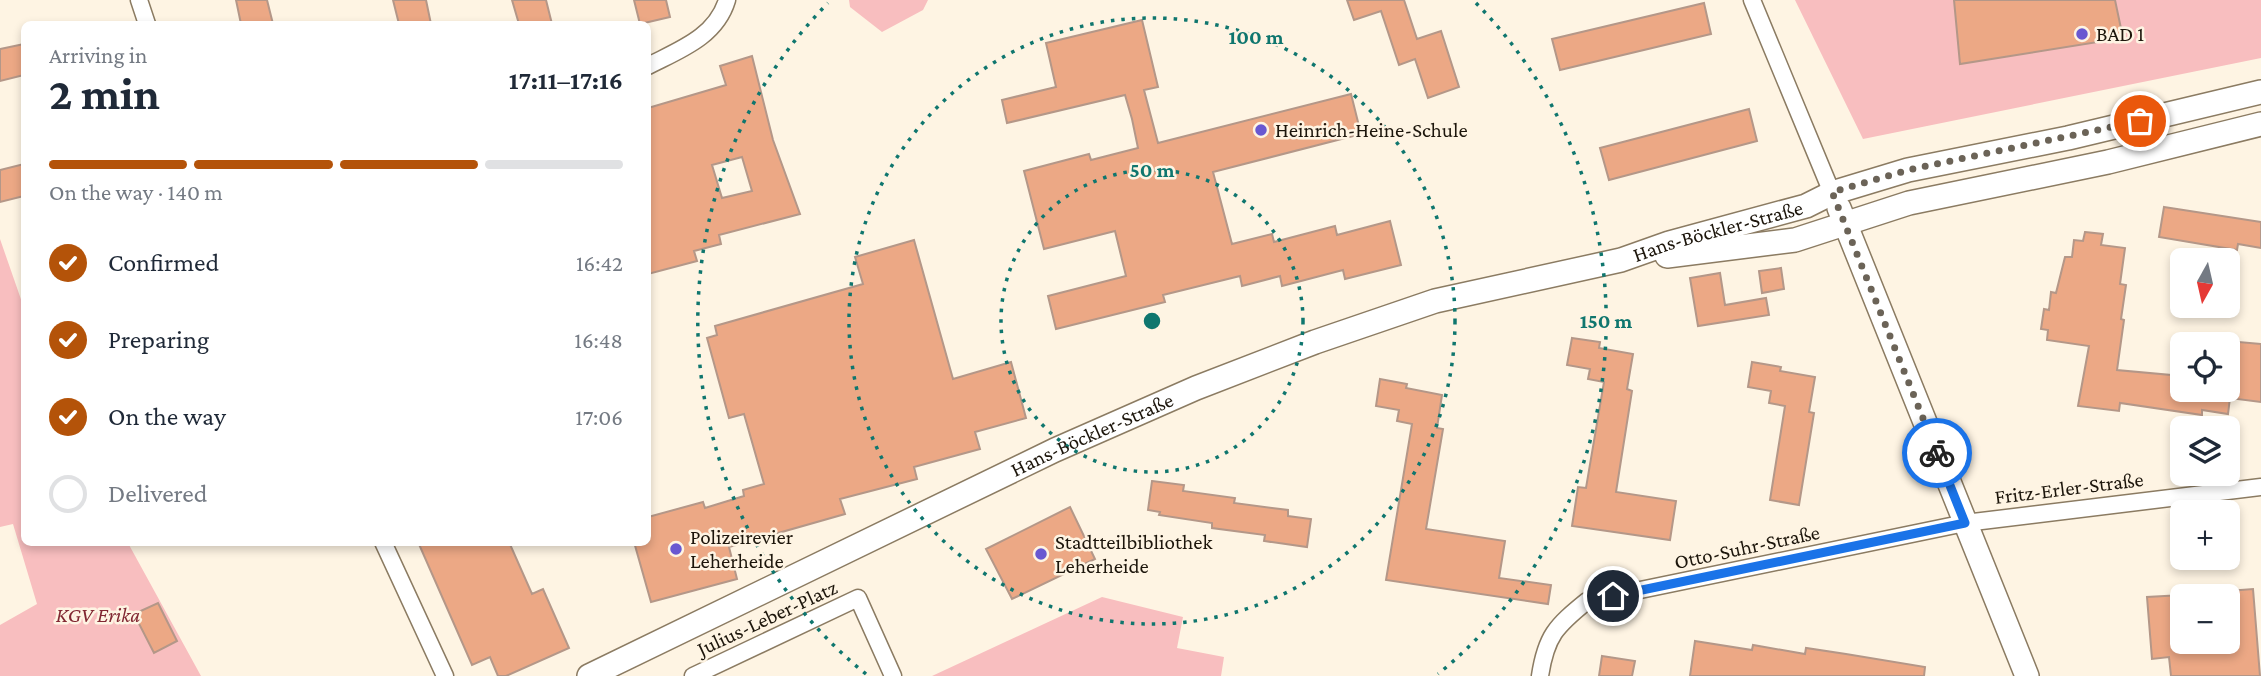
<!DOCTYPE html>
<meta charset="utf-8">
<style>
body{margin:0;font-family:"Crimson Pro",serif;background:#f2f2f3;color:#1f2937;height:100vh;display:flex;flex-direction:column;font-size:26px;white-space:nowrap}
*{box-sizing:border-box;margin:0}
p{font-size:23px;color:#747a83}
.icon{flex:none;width:38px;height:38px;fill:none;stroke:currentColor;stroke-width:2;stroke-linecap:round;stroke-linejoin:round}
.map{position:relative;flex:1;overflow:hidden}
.details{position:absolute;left:21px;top:21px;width:630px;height:525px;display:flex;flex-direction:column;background:#fff;border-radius:10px;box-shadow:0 4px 10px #0003}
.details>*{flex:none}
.needle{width:46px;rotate:188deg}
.tools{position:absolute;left:2170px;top:248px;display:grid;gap:14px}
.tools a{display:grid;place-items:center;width:70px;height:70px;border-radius:10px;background:#fff;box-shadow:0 4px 10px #0003;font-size:35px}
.pin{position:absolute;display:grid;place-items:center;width:60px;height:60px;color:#fff;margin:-30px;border:4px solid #fff;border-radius:50%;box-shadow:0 2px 7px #0007}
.courier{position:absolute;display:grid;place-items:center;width:70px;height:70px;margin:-35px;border:5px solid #1a73e8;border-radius:50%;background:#fff;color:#222;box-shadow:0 2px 9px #0007}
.overview em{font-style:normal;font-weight:700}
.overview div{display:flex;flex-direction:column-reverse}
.overview{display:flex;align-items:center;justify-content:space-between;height:119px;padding:0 28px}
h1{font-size:46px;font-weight:700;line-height:52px}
.bar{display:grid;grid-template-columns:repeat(4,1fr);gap:10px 7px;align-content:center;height:84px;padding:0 28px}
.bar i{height:9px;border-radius:5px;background:#e0e1e3}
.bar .active{background:#b45309}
.bar p{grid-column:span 4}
ol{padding:0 28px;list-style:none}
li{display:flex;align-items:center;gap:21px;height:77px}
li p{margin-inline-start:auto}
li .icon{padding:7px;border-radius:50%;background:#b45309;color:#fff;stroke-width:4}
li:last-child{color:#747a83}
li i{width:38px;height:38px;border:4px solid #e0e1e3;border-radius:50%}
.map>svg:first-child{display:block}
.green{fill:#f8bebf}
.building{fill:#eca885;stroke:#b49788;stroke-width:2;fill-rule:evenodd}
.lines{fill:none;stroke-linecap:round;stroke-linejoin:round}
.street-casing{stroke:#8b7b62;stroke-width:19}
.secondary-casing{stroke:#8b7b62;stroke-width:26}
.street{stroke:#fff;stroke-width:16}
.secondary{stroke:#fff;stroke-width:23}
.done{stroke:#6b6357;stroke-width:7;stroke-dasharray:0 12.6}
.route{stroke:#1a73e8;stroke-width:9}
.ring{fill:none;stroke:#0f766e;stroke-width:3.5;stroke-dasharray:3.5 7}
.poi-dot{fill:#6958d1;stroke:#fef4e3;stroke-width:2.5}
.labels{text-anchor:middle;stroke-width:5;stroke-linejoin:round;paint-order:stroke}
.poi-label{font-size:21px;fill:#1c150b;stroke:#fef4e3;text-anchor:start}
.street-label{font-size:21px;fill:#1c150b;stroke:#fef4e3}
.park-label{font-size:21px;font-style:italic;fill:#812732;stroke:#fef4e3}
.centre{fill:#0f766e;stroke:#fef4e3;stroke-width:3.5}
.ring-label{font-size:21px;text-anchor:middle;font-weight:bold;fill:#0f766e;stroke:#fef4e3;stroke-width:5;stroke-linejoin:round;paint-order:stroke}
</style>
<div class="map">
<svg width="2261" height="676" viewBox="0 0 2261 676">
<rect width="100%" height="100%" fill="#fef4e3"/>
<path class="green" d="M849 0H928L923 10 882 32 850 7Z
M1795 0H2261V58L1863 139Z
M0 239 24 308V542L128 543 201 676H0V625L37 604 13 524 0 527Z
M1102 597 1183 617 1177 648 1224 657 1221 676H932Z"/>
<path class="building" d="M236 0H267L273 24H241Z
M393 0H426L431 24H399Z
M512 0H546L552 24H519Z
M634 0H666L670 17 640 24Z
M1347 0H1404L1417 39 1441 31 1459 87 1428 98 1415 59 1399 65 1381 11 1354 20Z
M1954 0H2115L2123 38 1960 64Z
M1704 3 1711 34 1560 70 1552 39Z
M1142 20 1158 87 1144 90 1158 143 1351 94 1361 134 1213 172 1232 244 1272 234 1274 242 1335 226 1337 235 1390 221 1401 265 1345 279 1343 270 1282 286 1280 276 1242 286 1240 276 1163 295 1165 302 1056 329 1048 296 1126 276 1115 231 1044 249 1024 171 1089 154 1091 160 1138 148 1132 119 1125 95 1007 123 1002 100 1056 87 1046 43Z
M24 44V75L0 81V49Z
M752 56 773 140 800 214 719 235 721 244 694 251 697 261 648 274V108L726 85 720 66ZM742 157 752 191 722 198 712 165Z
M1749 109 1757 141 1609 180 1600 148Z
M24 164V196L0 202V170Z
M2164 207 2261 222V248L2238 244 2237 250 2159 237Z
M2085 232 2103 234 2101 245 2125 248 2120 284 2126 285 2121 319 2124 320 2117 370 2182 376V390H2228V341L2261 344V402L2230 398 2228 414 2202 410V415L2120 403 2119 411 2078 406 2089 346 2047 340 2048 330 2041 329 2044 309 2049 310 2051 292 2056 293 2065 257H2072L2074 240 2083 241Z
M914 240 953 379 1011 362 1026 418 975 432 980 449 914 467 917 479 840 499 845 514 729 547 737 579 651 602 634 542H648V517L703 502 705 508 744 496 743 490 764 484 744 414 729 418 707 338 717 335 715 326 863 284 855 257Z
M1781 268 1784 289 1762 293 1759 271Z
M1720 273 1725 305 1766 298 1769 315 1698 326 1690 278Z
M1572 338 1600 342 1599 348 1633 354 1627 389 1632 391 1616 492 1676 501 1670 540 1572 526 1578 487 1586 488 1604 382 1588 379 1590 369 1567 365Z
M1752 362 1781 367 1780 371 1815 377 1809 412 1814 413 1799 505 1770 500 1785 406 1769 403 1771 391 1748 387Z
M1380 379 1407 384 1406 388 1442 395 1437 428 1443 429 1426 529 1505 541 1499 578 1551 585 1548 604 1386 580 1412 424 1397 421 1399 410 1376 406Z
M1152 481 1184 485 1183 491 1235 498 1234 503 1288 510V516L1311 519 1307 547 1264 541 1265 535 1212 528V523L1159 515 1160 512 1148 510Z
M1070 507 1095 559 1012 599 986 549Z
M418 542H509L532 594 543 589 569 648 506 676H498L490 657 472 665Z
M2253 589 2260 676H2171L2169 657 2152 659 2147 597 2182 595V642H2228V591Z
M158 603 177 641 154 653 134 614Z
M1695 641 1752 650 1753 645 1805 654 1806 648 1846 654 1925 667 1924 676H1690Z
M1602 656 1635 661 1632 676H1599Z"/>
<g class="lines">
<defs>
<path id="street" d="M139 0 147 24
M1752 0 1832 193
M648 66C679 50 716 37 727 0
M383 542 445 676
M693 676 858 598 893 676
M1540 676C1546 636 1556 626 1587 601L1965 523 2261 487"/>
<g id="secondary">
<path d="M1839 208 2027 676"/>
<path d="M1667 256 1795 240 1909 203 2108 162 2261 124"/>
<path id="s1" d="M589 676 1055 450 1196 388 1315 342 1435 301 1621 260 1669 243 1806 206 1832 193 1908 170 2068 138 2261 92"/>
</g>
</defs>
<use href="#street" class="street-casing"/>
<use href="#secondary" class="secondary-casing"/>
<use href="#street" class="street"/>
<use href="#secondary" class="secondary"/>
</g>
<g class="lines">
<path class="done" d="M1937 453 1832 192 1908 170 2140 121"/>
<path class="route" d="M1613 596 1965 523 1937 453"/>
</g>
<g class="ring">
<circle cx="1152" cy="321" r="151"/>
<circle cx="1152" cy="321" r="303"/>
<path d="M866 674A454 454 0 0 1 828 3M1476 3A454 454 0 0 1 1438 674"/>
</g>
<g class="poi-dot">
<circle cx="2082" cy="34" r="7"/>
<circle cx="1261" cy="130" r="7"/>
<circle cx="676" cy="549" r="7"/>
<circle cx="1041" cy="554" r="7"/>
</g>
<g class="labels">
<g class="poi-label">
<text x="2096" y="41">BAD 1</text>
<text x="1275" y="137">Heinrich-Heine-Schule</text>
<text x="690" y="544">Polizeirevier<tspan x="690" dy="24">Leherheide</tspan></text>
<text x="1055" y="549">Stadtteilbibliothek<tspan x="1055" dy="24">Leherheide</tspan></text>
</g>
<g class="street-label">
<text dy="7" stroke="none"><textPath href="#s1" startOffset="1218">Hans-Böckler-Straße</textPath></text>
<text dy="7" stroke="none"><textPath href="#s1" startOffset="558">Hans-Böckler-Straße</textPath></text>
<text transform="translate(2069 488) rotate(-7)" y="7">Fritz-Erler-Straße</text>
<text transform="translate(1747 547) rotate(-12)" y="7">Otto-Suhr-Straße</text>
<text transform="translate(767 618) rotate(-25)" y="7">Julius-Leber-Platz</text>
</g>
<g class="park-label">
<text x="98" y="622">KGV Erika</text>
</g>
</g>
<circle cx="1152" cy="321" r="10" class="centre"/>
<g class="ring-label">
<text x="1256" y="44">100 m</text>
<text x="1152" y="177">50 m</text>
<text x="1606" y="328">150 m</text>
</g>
</svg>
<div class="tools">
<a><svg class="needle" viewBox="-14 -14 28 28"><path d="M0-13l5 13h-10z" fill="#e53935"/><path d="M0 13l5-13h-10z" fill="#747a83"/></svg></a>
<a><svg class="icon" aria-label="locate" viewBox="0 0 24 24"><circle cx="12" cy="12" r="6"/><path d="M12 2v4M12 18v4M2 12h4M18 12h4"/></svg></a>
<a><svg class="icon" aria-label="layers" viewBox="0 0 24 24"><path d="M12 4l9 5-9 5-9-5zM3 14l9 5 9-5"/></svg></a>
<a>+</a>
<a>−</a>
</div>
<div class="pin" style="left:2140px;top:121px;background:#ea580c"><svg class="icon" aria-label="bag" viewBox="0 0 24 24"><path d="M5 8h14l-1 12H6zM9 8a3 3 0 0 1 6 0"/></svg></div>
<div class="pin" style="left:1613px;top:596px;background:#1f2937"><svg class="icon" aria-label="home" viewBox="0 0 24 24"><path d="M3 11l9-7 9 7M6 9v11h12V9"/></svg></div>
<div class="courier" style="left:1937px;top:453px"><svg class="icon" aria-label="bike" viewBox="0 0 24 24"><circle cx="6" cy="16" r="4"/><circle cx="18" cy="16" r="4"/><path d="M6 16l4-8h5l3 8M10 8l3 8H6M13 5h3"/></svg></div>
<section class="details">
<div class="overview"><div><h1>2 min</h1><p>Arriving in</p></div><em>17:11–17:16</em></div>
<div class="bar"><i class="active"></i><i class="active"></i><i class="active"></i><i></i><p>On the way · 140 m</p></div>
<ol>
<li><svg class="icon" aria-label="check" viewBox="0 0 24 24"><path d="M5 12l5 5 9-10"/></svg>Confirmed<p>16:42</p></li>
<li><svg class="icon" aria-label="check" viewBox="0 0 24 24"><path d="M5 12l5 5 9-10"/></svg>Preparing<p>16:48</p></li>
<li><svg class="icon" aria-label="check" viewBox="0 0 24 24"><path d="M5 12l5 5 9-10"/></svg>On the way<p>17:06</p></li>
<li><i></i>Delivered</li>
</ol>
</section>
</div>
